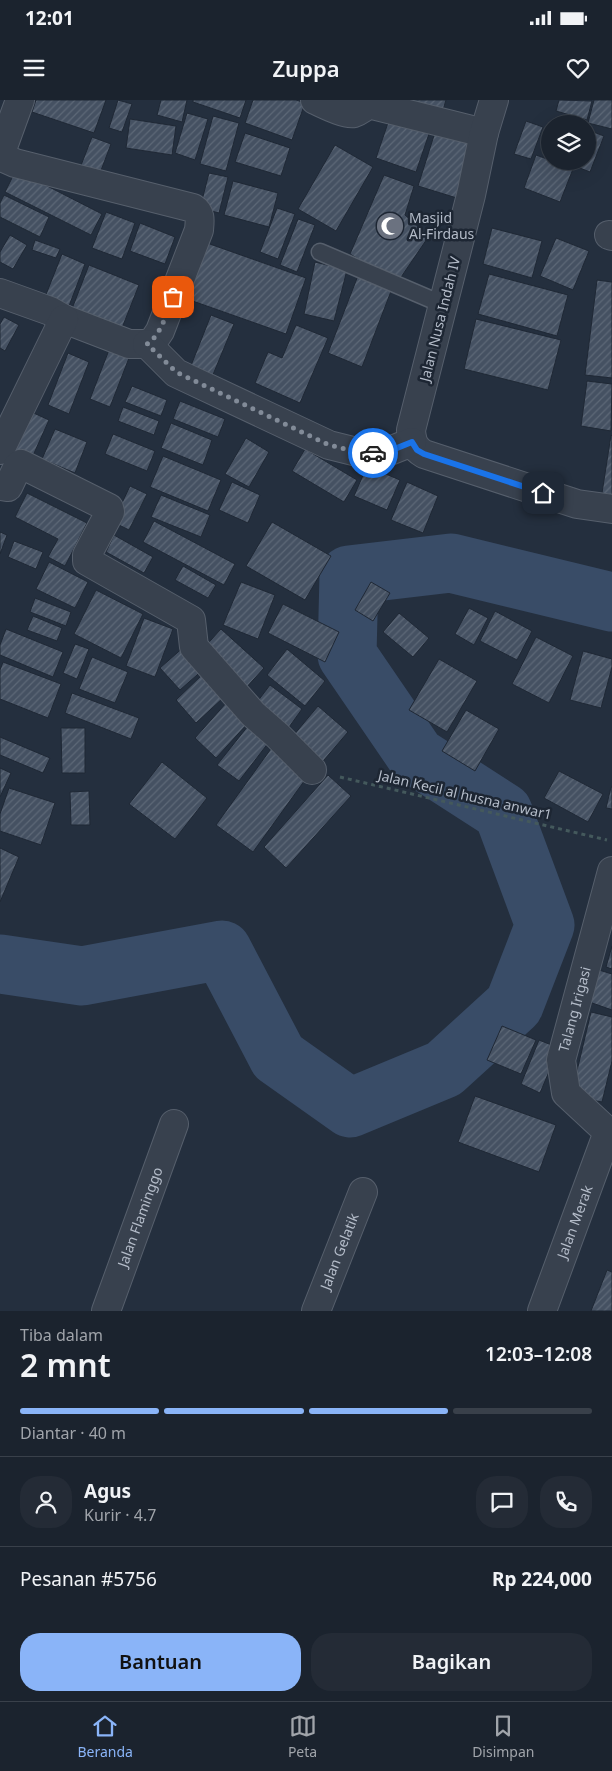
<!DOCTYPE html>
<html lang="id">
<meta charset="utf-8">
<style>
body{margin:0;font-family:"Noto Sans",sans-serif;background:#242b36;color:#f1f3f6;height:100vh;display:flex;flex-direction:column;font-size:19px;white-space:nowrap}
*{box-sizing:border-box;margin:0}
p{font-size:16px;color:#a0a4aa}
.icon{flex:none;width:28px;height:28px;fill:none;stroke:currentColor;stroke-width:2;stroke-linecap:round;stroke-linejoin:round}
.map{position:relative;height:1211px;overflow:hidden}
.panel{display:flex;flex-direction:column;background:#1b232e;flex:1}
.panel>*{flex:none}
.controls{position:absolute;left:541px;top:15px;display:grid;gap:10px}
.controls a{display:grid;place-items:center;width:55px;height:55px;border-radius:50%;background:#1b232e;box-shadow:0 5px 20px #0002,0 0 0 1px #39404a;font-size:25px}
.pin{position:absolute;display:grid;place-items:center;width:42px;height:42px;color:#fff;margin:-21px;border-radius:10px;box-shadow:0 2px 8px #0006}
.courier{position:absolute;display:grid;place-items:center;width:50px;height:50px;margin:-25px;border:4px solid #1a73e8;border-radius:50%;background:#fff;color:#222;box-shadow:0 1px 6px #0007}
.summary em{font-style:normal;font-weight:600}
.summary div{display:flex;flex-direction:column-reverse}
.summary{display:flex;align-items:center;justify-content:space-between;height:85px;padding:0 20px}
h1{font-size:32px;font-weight:600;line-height:38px}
.bar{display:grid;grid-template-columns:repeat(4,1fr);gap:8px 5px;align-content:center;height:60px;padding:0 20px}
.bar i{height:6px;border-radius:4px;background:#39404a}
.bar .active{background:#8ab4f8}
.bar p{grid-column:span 4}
.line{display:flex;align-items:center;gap:12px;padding:0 20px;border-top:1px solid #39404a}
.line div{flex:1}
.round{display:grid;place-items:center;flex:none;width:52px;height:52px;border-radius:20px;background:#242b36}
.action{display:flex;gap:10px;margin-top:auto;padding:10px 20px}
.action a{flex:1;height:58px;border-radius:20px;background:#8ab4f8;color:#111;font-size:20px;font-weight:600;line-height:58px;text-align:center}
.action a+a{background:#242b36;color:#f1f3f6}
.status{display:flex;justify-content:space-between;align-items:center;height:35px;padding:0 25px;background:#1b232e;direction:ltr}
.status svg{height:14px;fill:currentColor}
header{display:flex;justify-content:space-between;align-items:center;height:65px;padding:0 20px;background:#1b232e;font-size:22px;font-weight:600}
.dock{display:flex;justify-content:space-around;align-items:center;height:70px;border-top:1px solid #39404a;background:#1b232e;font-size:14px;color:#a0a4aa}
.dock a{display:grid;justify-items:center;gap:2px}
.dock .active{color:#8ab4f8}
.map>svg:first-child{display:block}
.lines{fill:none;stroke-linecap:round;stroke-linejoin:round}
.river{stroke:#394c67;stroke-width:59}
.building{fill:url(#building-hatch);stroke:#1f2835}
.service-casing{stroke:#565f6c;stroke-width:19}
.minor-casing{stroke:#565f6c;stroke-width:30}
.path{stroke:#44595c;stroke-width:3;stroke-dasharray:4 4;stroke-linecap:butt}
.service{stroke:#38414e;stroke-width:16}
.minor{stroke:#38414e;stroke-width:28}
.done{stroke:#828b98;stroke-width:5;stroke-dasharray:0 9}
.route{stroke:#1a73e8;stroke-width:6}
.labels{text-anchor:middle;stroke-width:5;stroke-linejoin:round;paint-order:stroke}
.poi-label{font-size:14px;fill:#b4bcc9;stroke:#1d2633;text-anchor:start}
.street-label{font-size:14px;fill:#b4bcc9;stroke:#1d2633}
</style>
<div class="status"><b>12:01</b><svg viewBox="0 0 49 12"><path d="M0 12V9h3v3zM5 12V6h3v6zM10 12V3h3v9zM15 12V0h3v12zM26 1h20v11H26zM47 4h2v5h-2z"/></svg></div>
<header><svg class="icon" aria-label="menu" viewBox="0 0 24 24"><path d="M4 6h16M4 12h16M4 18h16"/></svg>Zuppa<svg class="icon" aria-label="heart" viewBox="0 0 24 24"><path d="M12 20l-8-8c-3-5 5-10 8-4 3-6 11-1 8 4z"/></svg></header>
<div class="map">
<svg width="612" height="1211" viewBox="0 0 612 1211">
<defs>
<pattern id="building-hatch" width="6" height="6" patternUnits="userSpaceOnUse" patternTransform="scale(1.25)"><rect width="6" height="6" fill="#455162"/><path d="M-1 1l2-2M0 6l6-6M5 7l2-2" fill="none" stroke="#5d6877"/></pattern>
</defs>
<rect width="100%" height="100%" fill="#242f3e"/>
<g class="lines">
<path class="river" d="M0 864 82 876 222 850 278 957 350 1008 444 969 514 905 545 825 503 712 416 656 347 555 349 475 451 463 612 502"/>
</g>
<path class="building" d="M36 0H106L94 33 32 12Z
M118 0 132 4 122 32 109 28Z
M161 0H187L182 22 157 15Z
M193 0H246L240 18 193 2Z
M253 0H296L305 3 292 40 245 23Z
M371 0H446L440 20Z
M559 0 592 1 587 20 556 11Z
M594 0H612V29L588 23Z
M187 13 208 19 195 60 175 53Z
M391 14 431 28 416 72 376 58Z
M213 16 239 23 226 71 200 64Z
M130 19 176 26 172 55 126 48Z
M526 21 543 27 531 59 514 54Z
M437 26 479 39 460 99 418 86Z
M588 30 604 36 590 72 572 65 573 61H588Z
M245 33 290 48 281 76 235 62Z
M92 37 111 44 97 81 78 73Z
M335 45 373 67 336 131 298 109Z
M536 55 550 60V61L573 69 560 102 524 88Z
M16 70 102 114 91 135 5 92Z
M209 73 228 77 219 113 200 108Z
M384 75 414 86 405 115 429 136 397 183 350 154Z
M233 81 278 93 269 127 224 115Z
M4 95 49 117 40 137 0 117V103Z
M277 108 295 114 278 159 260 152Z
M106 112 135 123 122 159 92 148Z
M298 119 315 125 297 172 280 165Z
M140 123 175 137 165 164 130 151Z
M492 128 542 141 532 178 483 164Z
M10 135 27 145 13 169 0 162V152Z
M556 138 589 151 573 190 540 176Z
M35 140 60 149 56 158 32 150Z
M207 143 306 178 286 234 187 199Z
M62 154 85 164 69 206 45 197Z
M315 162 347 170 334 221 304 214Z
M89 165 139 185 118 238 68 219Z
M359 173 393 186 362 267 328 253Z
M489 174 568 195 557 236 478 214Z
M597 180 612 182V278L585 275Z
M211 215 234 224 212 277 190 268Z
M4 217 19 225 5 251 0 248V224Z
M476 219 561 240 548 290 464 269Z
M296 225 328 238 300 303 255 283 268 252 282 258Z
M109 250 129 258 110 307 90 299Z
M68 253 89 262 69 314 48 305Z
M587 281 612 284 611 331 581 326Z
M132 286 167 300 161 316 125 302Z
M180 301 225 319 218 337 173 319Z
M123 307 159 321 154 335 118 321Z
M27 310 49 320 31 360 10 351Z
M171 323 212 340 203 365 161 348Z
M55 329 87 342 75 373 42 359Z
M113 334 155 351 147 371 105 354Z
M611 335 612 336V395L602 393Z
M246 338 269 352 249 387 225 374Z
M305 349 357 380 344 402 292 371Z
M163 356 221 380 208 411 150 387Z
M367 366 400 380 387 410 354 396Z
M232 382 260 395 248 423 219 410Z
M407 382 438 396 423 433 391 420Z
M130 386 147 394 129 430 113 422Z
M27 393 87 423 65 466 48 457 58 439 15 417Z
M161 395 210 415 201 437 151 417Z
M154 421 235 464 224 485 143 442Z
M272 422 331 456 305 500 246 466Z
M0 432 7 435 0 454Z
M114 435 153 457 144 473 106 452Z
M14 441 43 452 36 469 8 457Z
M49 462 88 482 75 508 36 489Z
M183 466 216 485 208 498 175 480Z
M241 482 275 495 258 539 223 525Z
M371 482 390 493 373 521 355 510Z
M96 490 143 514 121 558 74 534Z
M35 498 71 512 66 526 30 512Z
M283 504 339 532 325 562 268 533Z
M469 508 488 518 474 545 455 534Z
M495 511 532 531 517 560 480 541Z
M399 513 429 538 413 557 383 532Z
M33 516 62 528 57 541 27 530Z
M144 518 173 529 155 577 126 566Z
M6 529 63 552 53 577 0 555V545Z
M221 529 264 568 244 590 201 551Z
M536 537 573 556 549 603 512 584Z
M75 544 89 549 77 579 63 573Z
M186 545 206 567 180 590 160 568Z
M287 549 325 581 305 606 267 575Z
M583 551 612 559V567L601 608 570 600Z
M92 557 128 572 115 603 79 589Z
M439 559 477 581 447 632 409 610Z
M3 562 61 584 48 618 0 599V570Z
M203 574 224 597 196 623 176 600Z
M270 585 302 609 284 634 251 610Z
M72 593 139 618 131 639 65 613Z
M227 602 249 622 216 658 195 638Z
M318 606 348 632 318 667 288 642Z
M466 610 499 629 475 671 442 651Z
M248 626 269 642 239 681 217 665Z
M61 628H85V673H62Z
M0 637 50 658 43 673 0 655Z
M273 646 310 673 253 752 216 725Z
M162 662 207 698 175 739 129 704Z
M0 668 11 673 0 697Z
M559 671 603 694 588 722 544 698Z
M328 675 351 696 286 768 264 747Z
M611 687H612V709L606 708Z
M9 688 55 703 41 745 0 731V714Z
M89 691 90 725H71L70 692Z
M0 748 19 757 0 802Z
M612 846V869L606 867Z
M589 867 612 874V910L578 898Z
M591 912 612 917V961L602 1002 571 996Z
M502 926 536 940 521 974 487 960Z
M539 940 559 948 540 993 521 984Z
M475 996 556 1025 539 1072 458 1042Z
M607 1170 612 1172V1211H591Z"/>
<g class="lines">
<defs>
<path id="service" d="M320 152 444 205"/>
<g id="minor">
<path d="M315 0C324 4 345 15 354 13 361 11 364 5 372 5L484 33"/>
<path d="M494 0 484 33 471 95 411 330C412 342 414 348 424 354L577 404 612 409"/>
<path d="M609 135 612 136"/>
<path d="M0 193 50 211 64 219 129 244H147L154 240 160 231 199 130C200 120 201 113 193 108L15 63 6 59 3 50 4 44 20 0"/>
<path d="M147 244 176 273 329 345 357 352 382 354 412 342"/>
<path d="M0 350 64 219"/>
<path d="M0 386 8 387 18 366 21 364 109 408 110 412 87 455V461L191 520 194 547 253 614 277 635 312 670"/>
<path id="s1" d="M106 1211 174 1024"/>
<path id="s2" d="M316 1211 363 1092"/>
<path id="s3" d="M542 1211 608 1032 566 993 561 960 612 771"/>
</g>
</defs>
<use href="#service" class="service-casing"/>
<use href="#minor" class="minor-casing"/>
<path class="path" d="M340 677 607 740"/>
<use href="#service" class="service"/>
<use href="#minor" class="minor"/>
</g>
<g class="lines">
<path class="done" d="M173 197C166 213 162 234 147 244L176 272 329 345 357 352 373 353"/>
<path class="route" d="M373 353 382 354 412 342 417 350 424 354 543 393"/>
</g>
<defs>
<symbol id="mosque-disc" viewBox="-11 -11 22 22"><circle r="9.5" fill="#6b7280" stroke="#1d2633"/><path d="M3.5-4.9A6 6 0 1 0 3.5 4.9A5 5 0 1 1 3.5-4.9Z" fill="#fff"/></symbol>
</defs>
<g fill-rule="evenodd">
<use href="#mosque-disc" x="374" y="110" width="32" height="32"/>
</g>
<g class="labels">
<g class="poi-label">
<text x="409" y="123">Masjid<tspan x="409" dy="16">Al-Firdaus</tspan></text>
</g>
<g class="street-label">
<text transform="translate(440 219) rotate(-76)" y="5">Jalan Nusa Indah IV</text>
<text transform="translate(465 695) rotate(13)" y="5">Jalan Kecil al husna anwar1</text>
<text dy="5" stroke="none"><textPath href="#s3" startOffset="334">Talang Irigasi</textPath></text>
<text dy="5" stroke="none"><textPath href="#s1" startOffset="100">Jalan Flaminggo</textPath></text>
<text dy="5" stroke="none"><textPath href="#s3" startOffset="95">Jalan Merak</textPath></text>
<text dy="5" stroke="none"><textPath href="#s2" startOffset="64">Jalan Gelatik</textPath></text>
</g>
</g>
</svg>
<div class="controls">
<a><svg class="icon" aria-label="layers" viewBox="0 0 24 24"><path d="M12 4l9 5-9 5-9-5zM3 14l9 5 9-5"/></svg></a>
</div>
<div class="pin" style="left:173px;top:197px;background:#ea580c"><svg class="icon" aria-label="bag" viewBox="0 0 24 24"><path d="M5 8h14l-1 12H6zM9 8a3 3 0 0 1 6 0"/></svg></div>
<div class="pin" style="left:543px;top:393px;background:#1f2937"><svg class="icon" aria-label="home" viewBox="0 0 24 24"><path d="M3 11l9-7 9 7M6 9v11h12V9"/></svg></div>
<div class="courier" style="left:373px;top:353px"><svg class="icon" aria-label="car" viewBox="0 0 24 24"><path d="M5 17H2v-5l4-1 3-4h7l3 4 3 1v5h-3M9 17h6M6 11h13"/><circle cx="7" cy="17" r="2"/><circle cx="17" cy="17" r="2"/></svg></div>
</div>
<section class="panel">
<div class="summary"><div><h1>2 mnt</h1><p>Tiba dalam</p></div><em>12:03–12:08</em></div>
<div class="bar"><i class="active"></i><i class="active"></i><i class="active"></i><i></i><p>Diantar · 40 m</p></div>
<div class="line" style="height:90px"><a class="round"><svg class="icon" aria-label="person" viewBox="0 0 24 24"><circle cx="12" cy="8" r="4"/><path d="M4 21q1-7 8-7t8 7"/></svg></a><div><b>Agus</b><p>Kurir · 4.7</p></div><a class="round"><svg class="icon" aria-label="chat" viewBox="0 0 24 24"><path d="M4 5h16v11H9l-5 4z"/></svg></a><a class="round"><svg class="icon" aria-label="phone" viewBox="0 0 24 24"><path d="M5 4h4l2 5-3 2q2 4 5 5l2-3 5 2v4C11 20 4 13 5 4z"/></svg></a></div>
<div class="line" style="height:65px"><div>Pesanan #5756</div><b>Rp 224,000</b></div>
<div class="action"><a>Bantuan</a><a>Bagikan</a></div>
</section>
<nav class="dock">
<a class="active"><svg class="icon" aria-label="home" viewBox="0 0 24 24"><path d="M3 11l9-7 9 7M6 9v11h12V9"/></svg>Beranda</a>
<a><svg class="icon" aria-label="map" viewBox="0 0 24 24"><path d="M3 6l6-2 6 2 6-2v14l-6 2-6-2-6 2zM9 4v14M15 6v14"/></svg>Peta</a>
<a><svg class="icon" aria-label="saved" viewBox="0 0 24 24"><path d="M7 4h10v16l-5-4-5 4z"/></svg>Disimpan</a>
</nav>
